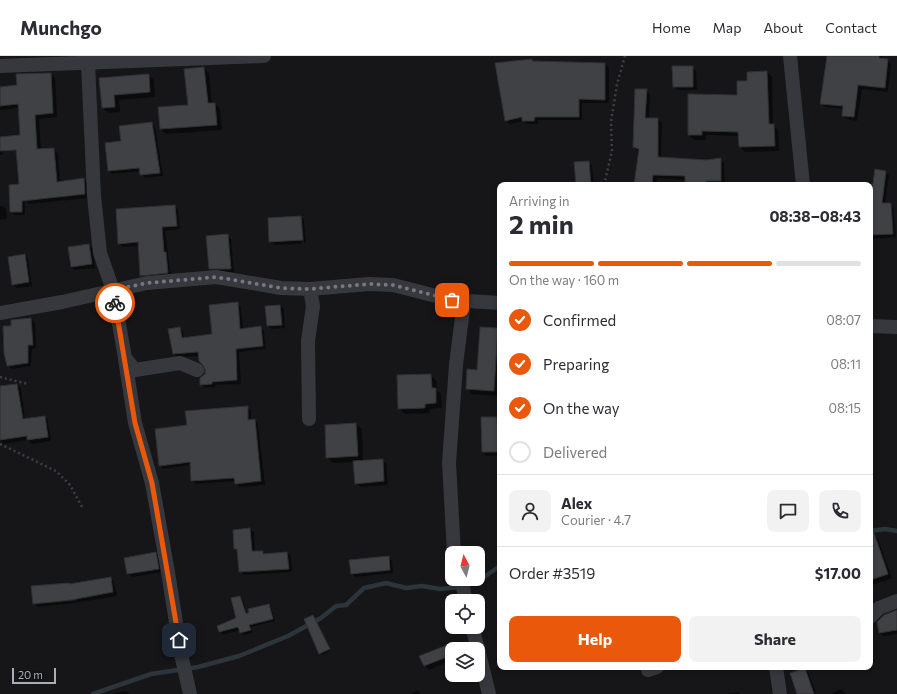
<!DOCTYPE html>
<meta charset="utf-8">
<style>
body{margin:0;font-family:Commissioner,sans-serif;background:#f2f2f3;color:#2b2b33;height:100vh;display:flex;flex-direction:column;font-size:15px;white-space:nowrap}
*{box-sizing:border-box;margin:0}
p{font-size:13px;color:#7c7c81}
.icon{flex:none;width:22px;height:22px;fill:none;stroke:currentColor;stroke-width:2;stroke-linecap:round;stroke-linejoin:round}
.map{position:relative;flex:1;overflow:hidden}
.side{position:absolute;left:497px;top:126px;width:376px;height:488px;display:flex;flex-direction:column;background:#fff;border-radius:8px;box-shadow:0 2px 6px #0003}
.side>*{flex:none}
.needle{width:26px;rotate:353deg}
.buttons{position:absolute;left:445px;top:490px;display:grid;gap:8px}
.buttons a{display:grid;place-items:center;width:40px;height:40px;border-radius:8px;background:#fff;box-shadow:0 2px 6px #0003;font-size:20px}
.scale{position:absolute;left:12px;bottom:10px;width:44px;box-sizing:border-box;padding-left:4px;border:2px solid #a8adb8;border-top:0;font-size:11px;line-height:14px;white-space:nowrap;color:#a8adb8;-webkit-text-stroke:3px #111113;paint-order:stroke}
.pin{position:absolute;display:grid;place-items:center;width:34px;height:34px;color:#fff;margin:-17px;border-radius:8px;box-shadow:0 2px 6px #0006}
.courier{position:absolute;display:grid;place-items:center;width:40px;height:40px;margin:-20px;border:3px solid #ea580c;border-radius:50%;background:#fff;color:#222;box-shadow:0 1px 5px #0007}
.headline em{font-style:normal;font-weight:700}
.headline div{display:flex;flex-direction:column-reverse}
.headline{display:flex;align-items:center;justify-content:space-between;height:68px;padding:0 12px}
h1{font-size:26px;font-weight:700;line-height:30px}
.bar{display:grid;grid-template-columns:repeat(4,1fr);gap:6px 4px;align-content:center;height:48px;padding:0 12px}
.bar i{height:5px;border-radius:3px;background:#e1e1e2}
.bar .on{background:#ea580c}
.bar p{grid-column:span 4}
.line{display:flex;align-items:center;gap:10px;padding:0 12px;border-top:1px solid #e1e1e2}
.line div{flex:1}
.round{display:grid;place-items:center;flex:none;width:42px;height:42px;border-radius:8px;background:#f2f2f3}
ol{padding:0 12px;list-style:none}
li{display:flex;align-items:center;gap:12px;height:44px}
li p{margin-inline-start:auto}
li .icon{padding:4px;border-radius:50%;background:#ea580c;color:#fff;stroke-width:4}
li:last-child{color:#7c7c81}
li i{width:22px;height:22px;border:2px solid #e1e1e2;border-radius:50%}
.action{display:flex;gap:8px;margin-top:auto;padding:8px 12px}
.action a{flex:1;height:46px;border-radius:8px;background:#ea580c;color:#fff;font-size:16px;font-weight:700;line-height:46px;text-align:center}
.action a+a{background:#f2f2f3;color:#2b2b33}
header{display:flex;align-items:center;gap:24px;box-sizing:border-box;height:56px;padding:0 20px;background:#fff;border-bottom:1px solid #e1e1e2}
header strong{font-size:19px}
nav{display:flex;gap:22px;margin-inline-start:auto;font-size:14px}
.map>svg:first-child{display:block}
.shadow{fill:#0007;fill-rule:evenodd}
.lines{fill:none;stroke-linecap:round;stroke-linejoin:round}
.stream{stroke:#2c353c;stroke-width:4.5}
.building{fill:#404145;stroke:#303034}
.path{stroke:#3d3f44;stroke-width:2.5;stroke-dasharray:2 3;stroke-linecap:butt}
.street{stroke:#37383d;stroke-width:14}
.done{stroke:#757880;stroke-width:4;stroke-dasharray:0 7.2}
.route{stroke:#ea580c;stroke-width:5}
</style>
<header>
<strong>Munchgo</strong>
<nav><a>Home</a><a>Map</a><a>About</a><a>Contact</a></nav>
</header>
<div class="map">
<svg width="897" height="638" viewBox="0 0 897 638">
<rect width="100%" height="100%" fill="#161618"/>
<path class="shadow" d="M828 0H882V3L888 4 891 8 888 36 862 33 857 65 847 63 843 60 844 53 825 51 821 48Z
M531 4 534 6 605 8 609 12V47H582V64H538V68H527L524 65 510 68 506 64Z
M692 11 696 15 697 34H678L674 31Z
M204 12 209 17 212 48H215L220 53 222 74 166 78 161 73 189 50Z
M767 16 772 21 773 69 778 74 779 95 745 96 740 91V80L706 79V84H694L689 79Z
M50 18 55 22 57 61 39 63 41 94 54 93 58 98 60 126 84 123 88 128 89 142 29 148 25 144V159H15L11 156V140L25 143 19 52 0 54V32L18 30Z
M148 19 154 24 155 41 119 44 120 56 108 57 103 52 100 22Z
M646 34 650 38 649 63H658L662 67 661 102 707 105 720 103 724 107 725 128 686 129V124L657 122 656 129H636L639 96 634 91Z
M152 67 155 71 163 120 145 122 141 115 112 118 109 115 122 86Z
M0 84 2 86 3 99H0Z
M588 106 592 109 594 129H577Z
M886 116 889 119 885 148H891L893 151 896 181 870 183V149Z
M0 150H3L6 153 7 163 0 164Z
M175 150 178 154 180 173 165 175 171 220 145 223 141 219 139 190 123 191 119 188Z
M301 161 304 164 306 187H304L302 163H300L302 188 274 189 270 186Z
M227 179 231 183 234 216H214L210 213Z
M89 189 93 193 95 212 75 214 71 211Z
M25 199 28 203 32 230 17 232 13 229Z
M237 247 241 251 243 273 260 271 264 275 266 293 239 296 241 328 215 329V331L205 332 201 329 206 313 199 300 177 301 174 298 180 272 183 276 184 283 213 279Z
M280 250 284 253 285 272 272 273 268 270Z
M31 263 35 267 36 292 32 293 31 310 12 313 8 309 12 271Z
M481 272 498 273 500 275 499 340 472 338 467 332 478 315Z
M431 319 437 325V334L441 338 442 352 430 353V357L405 358 399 352Z
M17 329 21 332 25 364 45 361 48 365 51 385 32 388 28 384 3 388 0 385V331Z
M247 351 251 354V364H255L258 368 265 429 239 431 236 425 196 428 192 425 191 409 163 413 160 409 188 370Z
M482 362H497L500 365V399L486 400 483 396Z
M356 368 362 373 363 405 382 404 386 407 388 429 360 431 356 427 354 406 333 407 327 402Z
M250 473 254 477 255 496H263L265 499 287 497 291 500 292 516 244 519 240 515 239 496 235 493Z
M874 478 878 483 892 522 870 530V480Z
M155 497 159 501 162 516 132 521 128 517Z
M388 501 392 505 393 517 355 521 352 517Z
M111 522 114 526 117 540 75 547 38 551 34 547 69 528 70 529ZM76 543V545L36 548V546Z
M240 541 243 544 247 558 268 549 271 552 275 565 251 571 253 577 243 579 240 574 223 579 220 576 237 562Z
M897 555V578L884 580 880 577Z
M314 562 330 595 321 599 320 597Z
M449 589 453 593 452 604 429 614 425 610 420 600Z
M805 613 809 617 816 638H799Z
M841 633 846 638H831Z
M417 634 421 638H411Z
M126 635 129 638H112Z
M738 636 740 638H727Z"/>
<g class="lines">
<path class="stream" d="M870 475 885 473 897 475
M93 638 151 618 198 611 239 600 288 580 321 562 336 550 346 549 364 532 386 527 406 532 422 530 440 533 462 531 484 521 500 510"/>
</g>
<path class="building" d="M827 0H879V2L888 3 885 32 858 29 854 61 842 60 843 50 820 48Z
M532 3V5L605 7V44L579 43V61H535L534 65H522V61L505 65 495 7Z
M672 10H693V31H673Z
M204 11 208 47H215L217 69 160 73 158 51 188 49 184 13Z
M767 15 769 68H774L775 90 739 91 738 76 702 75V79H688V38L737 39V25H747V16Z
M51 17 53 57 35 59 37 93 54 92 57 126 84 122 85 138 22 145V156H10L9 129 19 128 16 94 0 95V81L20 79 18 48 0 50V31L17 29 16 18Z
M149 18 150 36 114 39 115 51 102 52 99 22Z
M635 33H647L645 62H658V101L707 104 721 102V125H706V129H685V120L653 119 652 129H634L639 93 633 91Z
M152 66 160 117 140 119 139 112 108 115 105 87 121 85 119 70Z
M589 105 591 129H576L574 106Z
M875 113 886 115 882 147H891L893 178 870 179V148Z
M175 149 177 170 162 171 164 196H166L168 217 140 220 138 186 118 188 116 153Z
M301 160 303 184 269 186 268 162Z
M228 178 231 213H209L206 180Z
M89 188 92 208 71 211 68 191Z
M25 198 29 226 12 229 8 201Z
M238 246 240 273 261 270 263 290 236 293 237 324 212 326V328L200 329V322L205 318V313L203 309 199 305 198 296 173 298 168 273 180 271 182 282 212 278 209 249Z
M280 249 282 269 267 270 265 250Z
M31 262 33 289H28V307L7 310 4 297 3 270H11V264Z
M480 271 498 272 494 335 466 333 467 313 477 314Z
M431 318 432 332H436V347L425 348V352L398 353 397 319Z
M17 328 23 363 45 360 48 381 27 384V380L0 384V330Z
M248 350V364L255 363 261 425 235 428 234 422 191 425 190 406 159 410 155 373 187 369 185 355Z
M481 361H497L498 396H482Z
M356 367 358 400 326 402 325 369Z
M383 403 384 425 355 428 353 405Z
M870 471H872L888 518 870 524Z
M250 472 252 495H263V498L287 496 289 513 239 516 237 493H234L233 474Z
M156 496 159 513 127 518 124 502Z
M389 500 390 514 351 518 349 504Z
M111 521 113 536 71 544 33 548 31 530 69 527V528Z
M240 540 246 558 249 556 248 553 269 548 273 563 249 569 251 574 240 577 238 571 219 576 217 570 236 562 231 542Z
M897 554V574L879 577 877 566 884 559Z
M313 559 330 593 319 598 304 563Z
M450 588 452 599 424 610 419 600Z
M805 612 814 638H797L790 617Z"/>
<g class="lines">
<path class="path" d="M604 129 612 95 611 66 617 28 625 0
M0 321 28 328
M0 388 56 415 70 429 82 451"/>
<path class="street" d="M790 0 803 129
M88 7 94 140 100 197 113 234 125 302 135 314 180 307 197 314
M0 10 264 0
M310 233 369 228 393 229 452 244 500 247
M0 257 62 246 147 227 216 221 281 232 310 233 313 250 308 285 309 363
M870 270 897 271
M125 303 135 367 152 427 168 516 181 598 190 638
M454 497 449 407 456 309 464 245
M461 523 466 545
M870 561 879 552 897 545
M472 571 478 593
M478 593 489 638
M776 611 780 638
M648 614 657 611"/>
</g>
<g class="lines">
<path class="done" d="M115 247 113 234 147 227 216 221 281 232 310 233 369 228 393 229 452 244"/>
<path class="route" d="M115 247 135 367 152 427 179 584"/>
</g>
</svg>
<div class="buttons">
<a><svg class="needle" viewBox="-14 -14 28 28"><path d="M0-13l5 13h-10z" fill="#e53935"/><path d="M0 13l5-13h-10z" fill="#7c7c81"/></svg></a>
<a><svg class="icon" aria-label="locate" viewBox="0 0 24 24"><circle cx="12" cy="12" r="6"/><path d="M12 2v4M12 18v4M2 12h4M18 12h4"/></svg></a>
<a><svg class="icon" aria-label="layers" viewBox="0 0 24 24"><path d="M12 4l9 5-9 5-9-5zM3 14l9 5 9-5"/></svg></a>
</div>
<div class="scale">20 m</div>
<div class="pin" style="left:452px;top:244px;background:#ea580c"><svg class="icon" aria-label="bag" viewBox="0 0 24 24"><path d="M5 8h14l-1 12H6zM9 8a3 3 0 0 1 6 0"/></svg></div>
<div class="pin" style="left:179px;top:584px;background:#1f2937"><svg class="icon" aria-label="home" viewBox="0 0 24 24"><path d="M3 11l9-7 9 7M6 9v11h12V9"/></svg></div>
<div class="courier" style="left:115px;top:247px"><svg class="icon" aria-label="bike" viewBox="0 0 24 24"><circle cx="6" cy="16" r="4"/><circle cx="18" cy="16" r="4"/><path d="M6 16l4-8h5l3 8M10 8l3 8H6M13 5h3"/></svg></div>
<section class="side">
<div class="headline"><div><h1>2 min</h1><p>Arriving in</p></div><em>08:38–08:43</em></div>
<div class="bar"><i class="on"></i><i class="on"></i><i class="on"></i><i></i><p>On the way · 160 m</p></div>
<ol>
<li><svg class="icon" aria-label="check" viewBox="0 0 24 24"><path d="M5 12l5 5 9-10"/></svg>Confirmed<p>08:07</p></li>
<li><svg class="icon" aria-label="check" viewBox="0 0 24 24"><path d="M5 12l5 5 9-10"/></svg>Preparing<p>08:11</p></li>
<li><svg class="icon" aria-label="check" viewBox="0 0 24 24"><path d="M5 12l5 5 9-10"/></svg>On the way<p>08:15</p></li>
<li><i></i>Delivered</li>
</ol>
<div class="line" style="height:72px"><a class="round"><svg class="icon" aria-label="person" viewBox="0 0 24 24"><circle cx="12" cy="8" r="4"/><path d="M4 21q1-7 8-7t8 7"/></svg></a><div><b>Alex</b><p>Courier · 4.7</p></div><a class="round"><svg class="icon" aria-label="chat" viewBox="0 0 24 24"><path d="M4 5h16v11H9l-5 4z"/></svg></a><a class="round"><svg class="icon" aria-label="phone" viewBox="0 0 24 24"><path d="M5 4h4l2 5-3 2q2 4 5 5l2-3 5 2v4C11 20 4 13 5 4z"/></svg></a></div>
<div class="line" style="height:52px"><div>Order #3519</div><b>$17.00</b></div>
<div class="action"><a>Help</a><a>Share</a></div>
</section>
</div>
